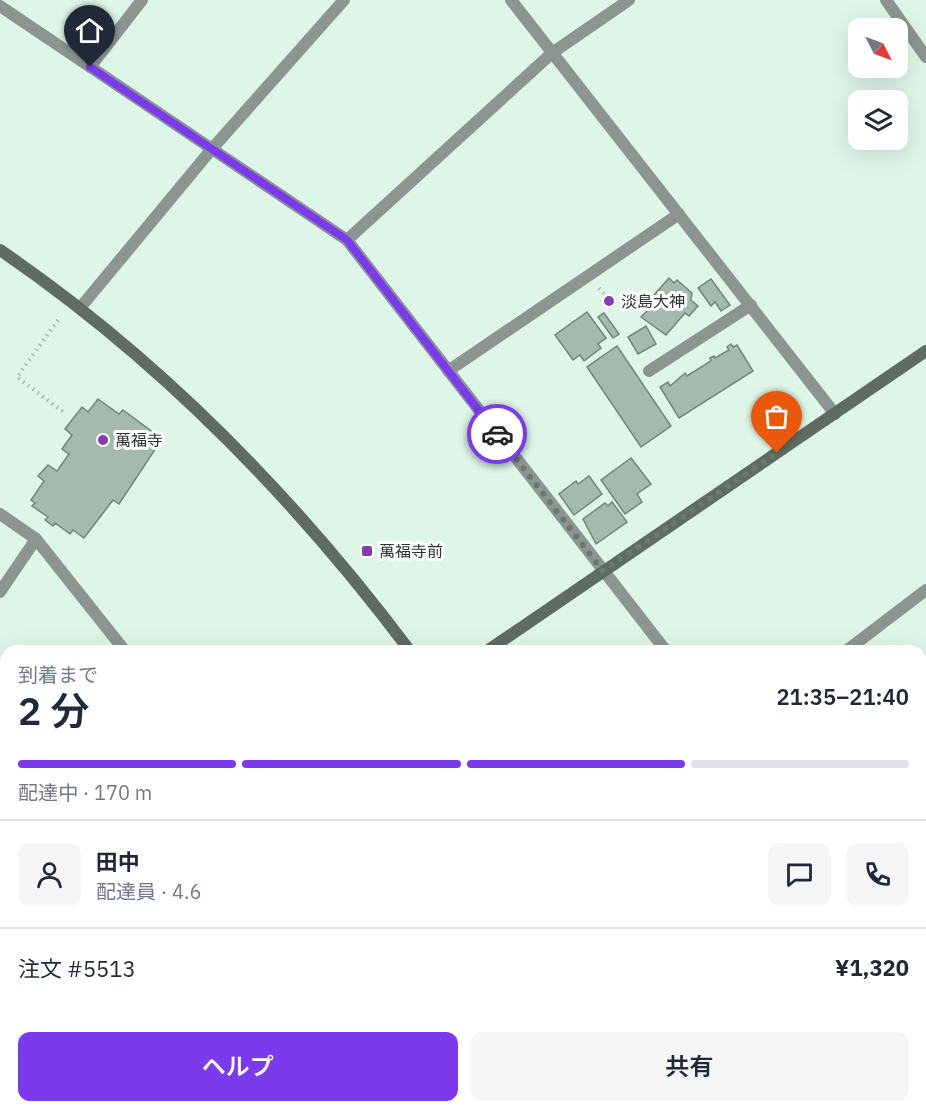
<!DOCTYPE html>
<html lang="ja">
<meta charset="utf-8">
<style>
body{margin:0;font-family:"IBM Plex Sans","Noto Sans JP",sans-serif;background:#f6f6f7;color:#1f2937;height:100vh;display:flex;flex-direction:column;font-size:22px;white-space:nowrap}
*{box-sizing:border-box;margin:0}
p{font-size:20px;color:#747a83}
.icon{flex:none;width:33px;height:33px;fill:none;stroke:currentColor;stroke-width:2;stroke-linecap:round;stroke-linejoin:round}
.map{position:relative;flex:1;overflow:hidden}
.drawer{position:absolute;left:0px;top:645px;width:927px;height:468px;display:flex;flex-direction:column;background:#fff;border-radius:18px 18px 0 0;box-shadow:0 6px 24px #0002}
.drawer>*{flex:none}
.needle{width:39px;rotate:132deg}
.tools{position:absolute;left:848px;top:18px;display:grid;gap:12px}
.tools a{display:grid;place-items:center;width:60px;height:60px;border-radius:12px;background:#fff;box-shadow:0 6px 24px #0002;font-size:30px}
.pin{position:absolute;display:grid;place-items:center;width:51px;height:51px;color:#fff;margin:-62px -26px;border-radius:50% 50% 50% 0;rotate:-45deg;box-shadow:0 0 6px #0007}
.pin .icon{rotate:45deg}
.courier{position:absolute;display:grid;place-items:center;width:60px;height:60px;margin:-30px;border:4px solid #7c3aed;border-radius:50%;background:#fff;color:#222;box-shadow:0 2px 8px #0007}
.overview em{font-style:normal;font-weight:600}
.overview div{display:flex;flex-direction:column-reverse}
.overview{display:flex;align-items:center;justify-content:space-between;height:102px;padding:0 18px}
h1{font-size:39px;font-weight:600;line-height:45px}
.bar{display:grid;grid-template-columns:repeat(4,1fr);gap:9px 6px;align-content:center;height:72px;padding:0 18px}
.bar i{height:8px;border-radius:4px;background:#e0e1e3}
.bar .selected{background:#7c3aed}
.bar p{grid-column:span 4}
.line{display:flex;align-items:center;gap:15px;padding:0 18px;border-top:2px solid #e0e1e3}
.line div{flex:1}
.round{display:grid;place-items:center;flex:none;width:63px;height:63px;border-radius:12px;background:#f6f6f7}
.primary-button{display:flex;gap:12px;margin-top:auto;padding:12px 18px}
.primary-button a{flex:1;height:69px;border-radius:12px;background:#7c3aed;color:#fff;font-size:24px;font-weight:600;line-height:69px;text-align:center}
.primary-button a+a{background:#f6f6f7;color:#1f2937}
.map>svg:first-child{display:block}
.green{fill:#87d8ac}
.building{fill:#a3bbad;stroke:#708679;stroke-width:1.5}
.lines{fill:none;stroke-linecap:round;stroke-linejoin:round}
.path{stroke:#a6b9ae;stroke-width:4;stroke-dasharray:1.5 4.5;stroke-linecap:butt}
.lane{stroke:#8c9690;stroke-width:12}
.street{stroke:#8c9690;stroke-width:12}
.secondary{stroke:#5e6c63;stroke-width:12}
.done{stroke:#6a7970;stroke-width:6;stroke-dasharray:0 10.8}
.route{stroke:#7c3aed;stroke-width:8}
.poi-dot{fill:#833db0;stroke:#fff;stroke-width:2}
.labels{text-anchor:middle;stroke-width:6;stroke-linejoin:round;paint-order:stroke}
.poi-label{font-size:16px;fill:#2c3630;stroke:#fff;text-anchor:start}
</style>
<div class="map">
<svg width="926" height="1113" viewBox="0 0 926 1113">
<rect width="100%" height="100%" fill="#def6e8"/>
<path class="green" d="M217 1107H284L285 1108 282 1113H213Z"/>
<path class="building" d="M669 278 674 283 677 280 692 293 691 300 698 306 689 316 685 313 666 335 641 317 649 309 647 307 654 295Z
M711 279 730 305 721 311 715 302 711 306 698 288Z
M587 312 606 338 598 344 601 348 584 361 580 355 573 360 555 335Z
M604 313 619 334 613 338 598 317Z
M646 326 656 344 638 354 628 337Z
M731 344 733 347 737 345 753 371 679 418 660 387 668 382 670 386 685 373 687 376 711 361 710 358 714 356 715 358 729 350 727 347Z
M617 346 671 426 641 447 587 367Z
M98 399 119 414 123 410 162 439 119 504 113 500 84 538 73 530 70 534 55 523 53 526 45 520 48 517 32 506 35 503 31 500 44 481 38 476 48 465 57 471 69 454 62 449 72 435 65 429 82 407 88 412Z
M631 458 651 484 637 494 642 502 625 514 601 480Z
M589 476 602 494 574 515 559 494 576 481 578 484Z
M612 502 627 522 596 544 583 519 605 503 608 506Z"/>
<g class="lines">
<path class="path" d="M599 288 606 296
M58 320 17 377 66 414"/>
<path class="lane" d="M649 371 751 305
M566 1107 571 1113"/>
<path class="street" d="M511 0 835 414
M886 0 926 57
M0 6 347 240 666 651
M90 67 142 0
M347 240 552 53 629 0
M80 308 211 150 344 0
M448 371 679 214
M0 514 36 539 125 651
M0 592 36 539
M846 651 926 590
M921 822 926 818
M0 964 6 954
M921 977 926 983
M921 1080 926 1075
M465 1107 471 1113
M886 1113 892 1107"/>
<path class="secondary" d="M0 250C158 358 295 498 410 651
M487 651 926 351
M769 1107 773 1113
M150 1113 154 1107"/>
</g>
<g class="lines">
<path class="done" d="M497 434 603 571 777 453"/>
<path class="route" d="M90 67 347 240 497 434"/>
</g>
<g class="poi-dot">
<circle cx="609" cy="301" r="6"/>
<circle cx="103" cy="440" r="6"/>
<rect x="361" y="545" width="12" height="12" rx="3"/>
</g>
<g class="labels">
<g class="poi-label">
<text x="621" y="307">淡島大神</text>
<text x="115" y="446">萬福寺</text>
<text x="379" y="557">萬福寺前</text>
</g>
</g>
</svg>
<div class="tools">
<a><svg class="needle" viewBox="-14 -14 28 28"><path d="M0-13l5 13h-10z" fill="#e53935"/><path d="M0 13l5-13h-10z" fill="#747a83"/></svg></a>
<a><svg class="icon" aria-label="layers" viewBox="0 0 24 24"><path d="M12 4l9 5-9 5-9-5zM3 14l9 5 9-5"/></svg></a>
</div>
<div class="pin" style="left:777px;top:453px;background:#ea580c"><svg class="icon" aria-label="bag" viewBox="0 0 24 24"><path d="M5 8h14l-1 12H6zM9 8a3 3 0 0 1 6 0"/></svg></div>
<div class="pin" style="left:90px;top:67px;background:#1f2937"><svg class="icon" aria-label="home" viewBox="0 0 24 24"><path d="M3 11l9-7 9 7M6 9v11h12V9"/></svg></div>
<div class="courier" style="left:497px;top:434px"><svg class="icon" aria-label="car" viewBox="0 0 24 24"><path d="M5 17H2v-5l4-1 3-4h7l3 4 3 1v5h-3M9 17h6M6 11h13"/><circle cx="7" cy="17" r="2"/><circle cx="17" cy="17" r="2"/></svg></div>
<section class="drawer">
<div class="overview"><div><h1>2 分</h1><p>到着まで</p></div><em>21:35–21:40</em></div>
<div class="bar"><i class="selected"></i><i class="selected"></i><i class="selected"></i><i></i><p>配達中 · 170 m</p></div>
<div class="line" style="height:108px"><a class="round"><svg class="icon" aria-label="person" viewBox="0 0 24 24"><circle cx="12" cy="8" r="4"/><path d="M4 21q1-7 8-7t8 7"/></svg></a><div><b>田中</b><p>配達員 · 4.6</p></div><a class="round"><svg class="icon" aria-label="chat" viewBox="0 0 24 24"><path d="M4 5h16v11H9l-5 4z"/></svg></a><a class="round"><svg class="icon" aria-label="phone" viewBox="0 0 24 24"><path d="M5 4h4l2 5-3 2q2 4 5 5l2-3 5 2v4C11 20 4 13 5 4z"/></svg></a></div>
<div class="line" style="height:78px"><div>注文 #5513</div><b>¥1,320</b></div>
<div class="primary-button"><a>ヘルプ</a><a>共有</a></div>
</section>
</div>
